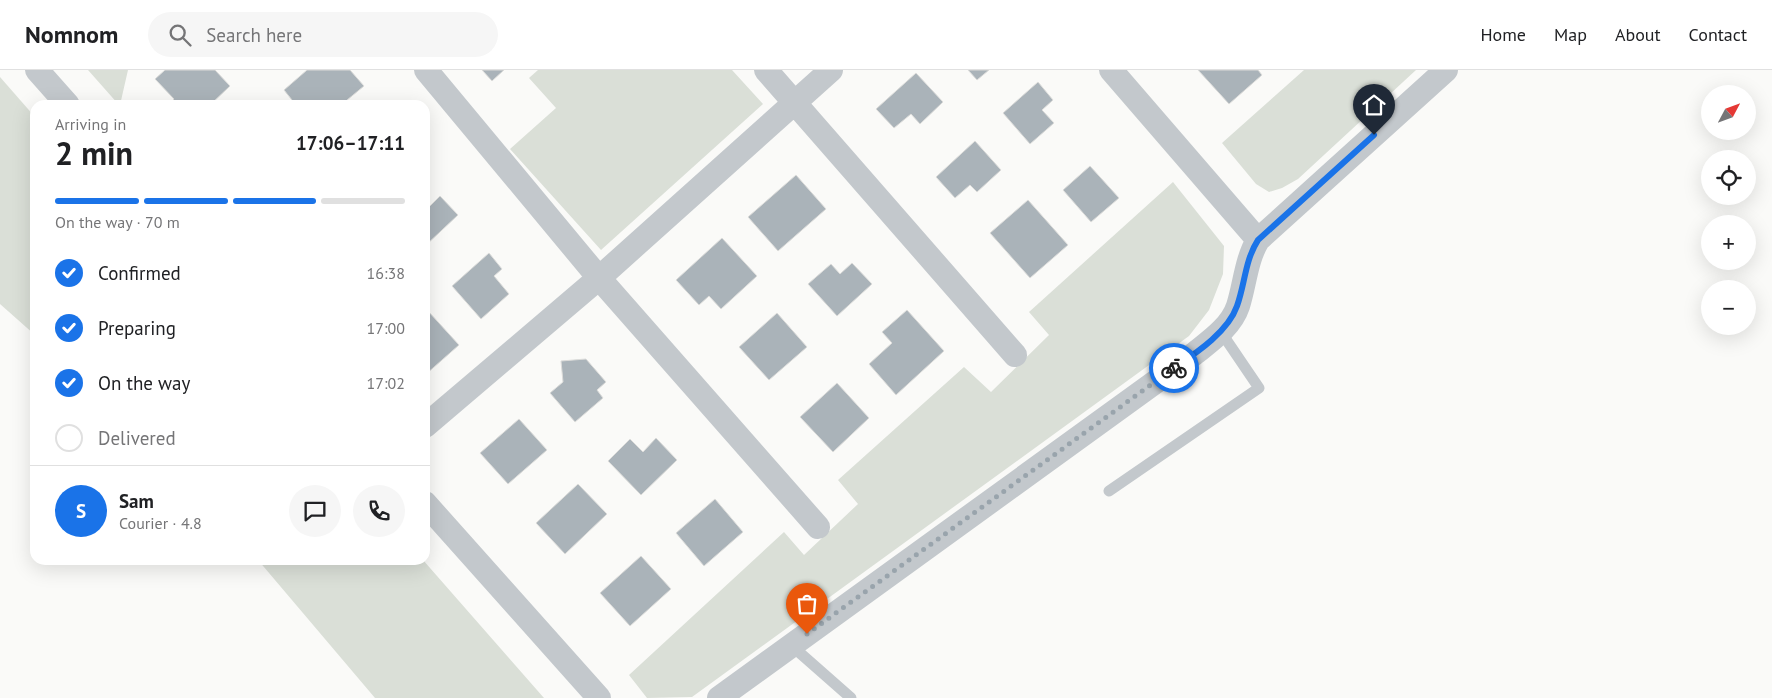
<!DOCTYPE html>
<meta charset="utf-8">
<style>
body{margin:0;font-family:"PT Sans",sans-serif;background:#f6f6f6;color:#202124;height:100vh;display:flex;flex-direction:column;font-size:19px;white-space:nowrap}
*{box-sizing:border-box;margin:0}
p{font-size:16px;color:#757577}
.icon{flex:none;width:28px;height:28px;fill:none;stroke:currentColor;stroke-width:2;stroke-linecap:round;stroke-linejoin:round}
.map{position:relative;flex:1;overflow:hidden}
.sheet{position:absolute;left:30px;top:30px;width:400px;height:465px;display:flex;flex-direction:column;background:#fff;border-radius:15px;box-shadow:0 5px 20px #0002}
.sheet>*{flex:none}
.needle{width:32px;rotate:49deg}
.tools{position:absolute;left:1701px;top:15px;display:grid;gap:10px}
.tools a{display:grid;place-items:center;width:55px;height:55px;border-radius:50%;background:#fff;box-shadow:0 5px 20px #0002;font-size:25px}
.pin{position:absolute;display:grid;place-items:center;width:42px;height:42px;color:#fff;margin:-51px -21px;border-radius:50% 50% 50% 0;rotate:-45deg;box-shadow:0 0 5px #0007}
.pin .icon{rotate:45deg}
.courier{position:absolute;display:grid;place-items:center;width:50px;height:50px;margin:-25px;border:4px solid #1a73e8;border-radius:50%;background:#fff;color:#222;box-shadow:0 1px 6px #0007}
.summary em{font-style:normal;font-weight:700}
.summary div{display:flex;flex-direction:column-reverse}
.summary{display:flex;align-items:center;justify-content:space-between;height:85px;padding:0 25px}
h1{font-size:32px;font-weight:700;line-height:38px}
.bar{display:grid;grid-template-columns:repeat(4,1fr);gap:8px 5px;align-content:center;height:60px;padding:0 25px}
.bar i{height:6px;border-radius:4px;background:#e0e0e0}
.bar .active{background:#1a73e8}
.bar p{grid-column:span 4}
.line{display:flex;align-items:center;gap:12px;padding:0 25px;border-top:1px solid #e0e0e0}
.line div{flex:1}
.round{display:grid;place-items:center;flex:none;width:52px;height:52px;border-radius:26px;background:#f6f6f6}
ol{padding:0 25px;list-style:none}
li{display:flex;align-items:center;gap:15px;height:55px}
li p{margin-inline-start:auto}
li .icon{padding:5px;border-radius:50%;background:#1a73e8;color:#fff;stroke-width:4}
li:last-child{color:#757577}
li i{width:28px;height:28px;border:2px solid #e0e0e0;border-radius:50%}
header{display:flex;align-items:center;gap:30px;box-sizing:border-box;height:70px;padding:0 25px;background:#fff;border-bottom:1px solid #e0e0e0}
header strong{font-size:24px}
nav{display:flex;gap:28px;margin-inline-start:auto;font-size:18px}
.search{width:350px;height:45px;background:#f6f6f6;display:flex;align-items:center;gap:12px;box-sizing:border-box;padding:0 18px;border-radius:28px;color:#757577;font-size:19px}
.map>svg:first-child{display:block}
.green{fill:#dadfd7}
.building{fill:#aab3b9;stroke:#dcdcda}
.lines{fill:none;stroke-linecap:round;stroke-linejoin:round}
.service{stroke:#c3c8cc;stroke-width:11}
.minor{stroke:#c3c8cc;stroke-width:24}
.done{stroke:#99a4ac;stroke-width:5;stroke-dasharray:0 9}
.route{stroke:#1a73e8;stroke-width:6}
</style>
<header>
<strong>Nomnom</strong>
<div class="search"><svg class="icon" aria-label="search" viewBox="0 0 24 24"><circle cx="10" cy="10" r="6"/><path d="M15 15l6 6"/></svg>Search here</div>
<nav><a>Home</a><a>Map</a><a>About</a><a>Contact</a></nav>
</header>
<div class="map">
<svg width="1772" height="628" viewBox="0 0 1772 628">
<rect width="100%" height="100%" fill="#fafaf8"/>
<path class="green" d="M88 0H128L120 35H119Z
M538 0H732L763 34 601 180 510 79 556 38 529 8Z
M1304 0H1416L1298 109 1282 118 1269 122 1256 114 1222 73Z
M0 7 35 47V265L0 234Z
M1173 112 1224 176 1223 204 1209 240 1189 266 692 627 647 628 629 605 784 462 804 485 858 434 838 410 964 297 991 322 1049 265 1029 242Z
M258 490H423L544 628H375Z"/>
<path class="building" d="M165 0H215L230 16 210 35H168L174 29 155 9Z
M307 0H350L364 16 341 35H296L284 20Z
M482 0H504L492 11Z
M968 0H989L977 10Z
M1198 0H1258L1262 5 1229 34Z
M916 3 943 32 920 54 911 44 894 58 876 39Z
M1038 12 1053 30 1042 40 1054 53 1030 74 1003 43Z
M975 71 1001 100 977 122 970 115 955 128 936 107Z
M1090 96 1119 128 1091 152 1063 120Z
M796 105 826 139 778 181 748 147Z
M440 126 458 145 425 176V131L430 136Z
M1028 130 1068 175 1030 208 990 163Z
M722 168 757 206 721 239 709 226 699 235 676 210Z
M489 183 502 199 494 206 509 224 481 249 452 216Z
M852 193 872 214 837 246 808 214 831 194 840 204Z
M907 240 944 281 896 325 869 294 892 273 882 262Z
M428 241 459 275 425 305V243Z
M777 243 807 277 769 310 739 277Z
M586 289 606 312 597 320 603 328 575 352 550 323 563 312 561 291Z
M837 313 869 348 833 382 800 347Z
M519 349 547 380 508 414 480 383Z
M656 368 677 390 641 425 608 391 630 369 643 382Z
M578 414 607 444 565 484 536 453Z
M715 429 743 462 704 496 676 463Z
M641 486 671 519 630 556 600 523Z"/>
<g class="lines">
<path class="service" d="M1109 421 1259 318 1221 262
M792 576 851 628"/>
<path class="minor" d="M37 0 68 35
M426 0 599 208 818 457
M766 0 1015 285
M1111 0 1258 170
M425 356 599 208 831 0
M425 433 599 628
M719 628 1194 284C1210 271 1231 257 1238 236 1245 214 1246 190 1258 170L1446 0"/>
</g>
<g class="lines">
<path class="done" d="M807 564 1174 298"/>
<path class="route" d="M1174 298C1196 283 1228 262 1237 236 1245 214 1245 190 1258 170L1374 65"/>
</g>
</svg>
<div class="tools">
<a><svg class="needle" viewBox="-14 -14 28 28"><path d="M0-13l5 13h-10z" fill="#e53935"/><path d="M0 13l5-13h-10z" fill="#757577"/></svg></a>
<a><svg class="icon" aria-label="locate" viewBox="0 0 24 24"><circle cx="12" cy="12" r="6"/><path d="M12 2v4M12 18v4M2 12h4M18 12h4"/></svg></a>
<a>+</a>
<a>−</a>
</div>
<div class="pin" style="left:807px;top:564px;background:#ea580c"><svg class="icon" aria-label="bag" viewBox="0 0 24 24"><path d="M5 8h14l-1 12H6zM9 8a3 3 0 0 1 6 0"/></svg></div>
<div class="pin" style="left:1374px;top:65px;background:#1f2937"><svg class="icon" aria-label="home" viewBox="0 0 24 24"><path d="M3 11l9-7 9 7M6 9v11h12V9"/></svg></div>
<div class="courier" style="left:1174px;top:298px"><svg class="icon" aria-label="bike" viewBox="0 0 24 24"><circle cx="6" cy="16" r="4"/><circle cx="18" cy="16" r="4"/><path d="M6 16l4-8h5l3 8M10 8l3 8H6M13 5h3"/></svg></div>
<section class="sheet">
<div class="summary"><div><h1>2 min</h1><p>Arriving in</p></div><em>17:06–17:11</em></div>
<div class="bar"><i class="active"></i><i class="active"></i><i class="active"></i><i></i><p>On the way · 70 m</p></div>
<ol>
<li><svg class="icon" aria-label="check" viewBox="0 0 24 24"><path d="M5 12l5 5 9-10"/></svg>Confirmed<p>16:38</p></li>
<li><svg class="icon" aria-label="check" viewBox="0 0 24 24"><path d="M5 12l5 5 9-10"/></svg>Preparing<p>17:00</p></li>
<li><svg class="icon" aria-label="check" viewBox="0 0 24 24"><path d="M5 12l5 5 9-10"/></svg>On the way<p>17:02</p></li>
<li><i></i>Delivered</li>
</ol>
<div class="line" style="height:90px"><b class="round" style="background:#1a73e8;color:#fff">S</b><div><b>Sam</b><p>Courier · 4.8</p></div><a class="round"><svg class="icon" aria-label="chat" viewBox="0 0 24 24"><path d="M4 5h16v11H9l-5 4z"/></svg></a><a class="round"><svg class="icon" aria-label="phone" viewBox="0 0 24 24"><path d="M5 4h4l2 5-3 2q2 4 5 5l2-3 5 2v4C11 20 4 13 5 4z"/></svg></a></div>
</section>
</div>
